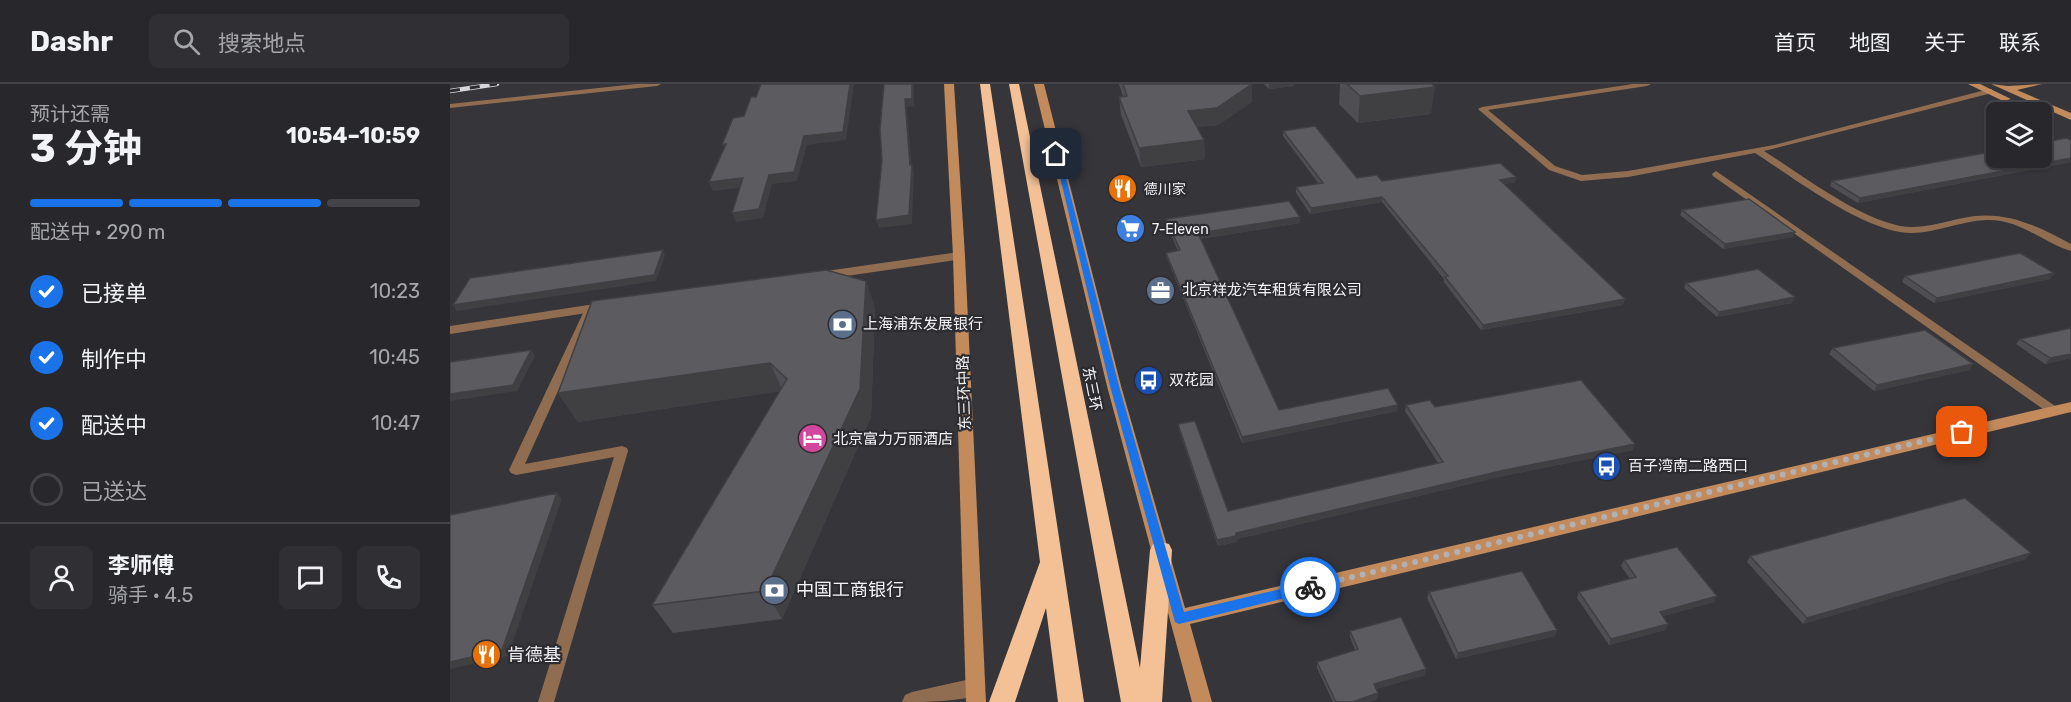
<!DOCTYPE html>
<html lang="zh">
<meta charset="utf-8">
<style>
body{margin:0;font-family:Rubik,"Noto Sans SC",sans-serif;background:#303034;color:#f1f3f6;height:100vh;display:flex;flex-direction:column;font-size:22px;white-space:nowrap}
*{box-sizing:border-box;margin:0}
p{font-size:20px;color:#a5a6a9}
.icon{flex:none;width:33px;height:33px;fill:none;stroke:currentColor;stroke-width:2;stroke-linecap:round;stroke-linejoin:round}
.map{position:relative;flex:1;overflow:hidden}
.side{display:flex;flex-direction:column;background:#28282c;width:450px}
.side>*{flex:none}
.fabs{position:absolute;left:1536px;top:18px;display:grid;gap:12px}
.fabs a{display:grid;place-items:center;width:66px;height:66px;border-radius:9px;background:#28282c;box-shadow:0 2px 4px #0004,0 0 0 2px #444448;font-size:30px}
.pin{position:absolute;display:grid;place-items:center;width:51px;height:51px;color:#fff;margin:-26px;border-radius:12px;box-shadow:0 3px 9px #0006}
.courier{position:absolute;display:grid;place-items:center;width:60px;height:60px;margin:-30px;border:4px solid #1a73e8;border-radius:50%;background:#fff;color:#222;box-shadow:0 2px 8px #0007}
.overview em{font-style:normal;font-weight:700}
.overview div{display:flex;flex-direction:column-reverse}
.overview{display:flex;align-items:center;justify-content:space-between;height:102px;padding:0 30px}
h1{font-size:39px;font-weight:700;line-height:45px}
.bar{display:grid;grid-template-columns:repeat(4,1fr);gap:9px 6px;align-content:center;height:72px;padding:0 30px}
.bar i{height:8px;border-radius:4px;background:#444448}
.bar .on{background:#1a73e8}
.bar p{grid-column:span 4}
.line{display:flex;align-items:center;gap:15px;padding:0 30px;border-top:2px solid #444448}
.line div{flex:1}
.round{display:grid;place-items:center;flex:none;width:63px;height:63px;border-radius:9px;background:#303034}
ol{padding:0 30px;list-style:none}
li{display:flex;align-items:center;gap:18px;height:66px}
li p{margin-inline-start:auto}
li .icon{padding:6px;border-radius:50%;background:#1a73e8;color:#fff;stroke-width:4}
li:last-child{color:#a5a6a9}
li i{width:33px;height:33px;border:3px solid #444448;border-radius:50%}
header{display:flex;align-items:center;gap:36px;box-sizing:border-box;height:84px;padding:0 30px;background:#28282c;border-bottom:2px solid #444448}
header strong{font-size:28px}
nav{display:flex;gap:33px;margin-inline-start:auto;font-size:21px}
.search{width:420px;height:54px;background:#303034;display:flex;align-items:center;gap:15px;box-sizing:border-box;padding:0 21px;border-radius:9px;color:#a5a6a9;font-size:22px}
main{display:flex;flex:1;min-height:0}
.map>svg:first-child{display:block}
.lines{fill:none;stroke-linecap:round;stroke-linejoin:round}
.lane{fill:#906d50;fill-rule:evenodd}
.street{fill:#906d50;fill-rule:evenodd}
.secondary{fill:#c38b5c;fill-rule:evenodd}
.highway{fill:#f4c096;fill-rule:evenodd}
.rail-casing{stroke:#d8d8db;stroke-width:4.5}
.rail{stroke:#2c2b30;stroke-width:3;stroke-dasharray:10;stroke-linecap:butt}
.wall{fill:#4f4e53}
.shaded-wall{fill:#404043}
.building{fill:#5c5b60;stroke:#404043;stroke-width:1.5}
.route{fill:#1a73e8}
.done{stroke:#b1b0b4;stroke-width:6;stroke-dasharray:0 10.8}
.labels{text-anchor:middle;stroke-width:4.5;stroke-linejoin:round;paint-order:stroke}
.far-poi-label{font-size:14px;fill:#f3f3f6;stroke:#2c2b30;text-anchor:start}
.poi-label{font-size:15px;fill:#f3f3f6;stroke:#2c2b30;text-anchor:start}
.street-label{font-size:15px;fill:#f3f3f6;stroke:#2c2b30}
.near-poi-label{font-size:18px;fill:#f3f3f6;stroke:#2c2b30;text-anchor:start}
</style>
<header>
<strong>Dashr</strong>
<div class="search"><svg class="icon" aria-label="search" viewBox="0 0 24 24"><circle cx="10" cy="10" r="6"/><path d="M15 15l6 6"/></svg>搜索地点</div>
<nav><a>首页</a><a>地图</a><a>关于</a><a>联系</a></nav>
</header>
<main>
<section class="side">
<div class="overview"><div><h1>3 分钟</h1><p>预计还需</p></div><em>10:54–10:59</em></div>
<div class="bar"><i class="on"></i><i class="on"></i><i class="on"></i><i></i><p>配送中 · 290 m</p></div>
<ol>
<li><svg class="icon" aria-label="check" viewBox="0 0 24 24"><path d="M5 12l5 5 9-10"/></svg>已接单<p>10:23</p></li>
<li><svg class="icon" aria-label="check" viewBox="0 0 24 24"><path d="M5 12l5 5 9-10"/></svg>制作中<p>10:45</p></li>
<li><svg class="icon" aria-label="check" viewBox="0 0 24 24"><path d="M5 12l5 5 9-10"/></svg>配送中<p>10:47</p></li>
<li><i></i>已送达</li>
</ol>
<div class="line" style="height:108px"><a class="round"><svg class="icon" aria-label="person" viewBox="0 0 24 24"><circle cx="12" cy="8" r="4"/><path d="M4 21q1-7 8-7t8 7"/></svg></a><div><b>李师傅</b><p>骑手 · 4.5</p></div><a class="round"><svg class="icon" aria-label="chat" viewBox="0 0 24 24"><path d="M4 5h16v11H9l-5 4z"/></svg></a><a class="round"><svg class="icon" aria-label="phone" viewBox="0 0 24 24"><path d="M5 4h4l2 5-3 2q2 4 5 5l2-3 5 2v4C11 20 4 13 5 4z"/></svg></a></div>
</section>
<div class="map">
<svg width="1621" height="618" viewBox="0 0 1621 618">
<rect width="100%" height="100%" fill="#36353a"/>
<g class="lines">
<path class="lane" d="M186 0H211L207 2 0 24V20Z
M1183 0H1201L1197 2 1038 26 1105 82 1132 91 1178 87 1324 61 1539 5H1542V9L1314 67C1352 91 1406 133 1450 142 1471 146 1493 138 1513 134 1553 125 1586 141 1621 160V167C1591 158 1571 135 1536 136 1507 137 1479 153 1450 148 1402 139 1346 95 1305 69L1178 93 1131 97 1099 86 1028 25 1032 23Z
M1266 87 1608 324 1610 327 1608 330H1600L1263 92 1262 90Z
M140 222 145 225 75 380 172 362 177 364 178 367 104 618H88L164 373 66 391 61 389 59 386 135 225Z"/>
<path class="street" d="M509 168 513 169V175L369 196 363 192 369 188Z
M158 218 165 222 163 225 0 250V242Z
M525 594 532 596 535 603 532 610C506 618 479 618 452 618L455 611 462 608Z"/>
<path class="secondary" d="M494 0H504L515 172 536 618H516L503 172Z
M584 0H594L671 302 735 524 1621 318V328L740 540 762 618H742L657 302Z
M1518 0H1530L1561 15 1553 17Z
M1541 0 1558 2 1592 0 1567 6 1621 29V36Z"/>
<path class="highway" d="M530 0H540L634 618H608L596 524 565 618H539L590 478Z
M559 0H569L690 584 700 466 703 460 711 458 719 460 722 466 712 618H671Z"/>
<defs>
<path id="rail" d="M0 7 47 0"/>
</defs>
<use href="#rail" class="rail-casing"/>
<use href="#rail" class="rail"/>
</g>
<path class="wall" d="M669 0H802V18L768 41 747 43 754 56 755 75 691 83 671 31 669 13H673Z
M814 0H844V2L819 5Z
M890 0H982L981 30 908 39 889 20Z
M833 47 907 94 932 97 1065 98 1054 100 1173 221 1031 246 994 198V195L932 118 860 130 846 109V103L869 100 833 52Z
M1621 56V78L1408 119 1380 102 1382 97Z
M1232 126 1345 148 1343 153 1273 165 1230 131Z
M850 133V139L750 155 829 326 947 327 792 359 717 174 716 169 728 167 717 141 716 135Z
M1604 189 1600 195 1484 219 1452 198 1455 192Z
M416 197 425 224 421 333 332 535 223 549 202 521 330 307 128 338 108 309Z
M1236 199 1342 219 1267 233 1234 204Z
M1621 244V274L1595 280 1566 260 1570 255Z
M1383 264 1523 280 1519 286 1424 307 1379 270Z
M956 321 985 323 1183 366 1053 392 787 455V458L768 462 729 346 728 340 778 427 988 379 955 327Z
M1300 472 1576 475 1353 540 1297 478Z
M1174 476 1264 518 1213 532 1218 540 1215 546 1159 561 1127 514 1129 508 1180 495 1171 482Z
M979 508 1105 552 1006 575 977 514Z
M900 547 975 591 926 605 928 609 927 615 918 618H883L867 584V578L905 566 900 553Z"/>
<path class="shaded-wall" d="M400 0H404L396 56 357 61 347 97 322 100 313 134 286 138 282 129 319 91Z
M462 0H464V22L457 23 462 88V81L464 89 462 140 429 144 426 136 455 15Z
M802 0V18L768 41 739 44 738 27Z
M819 0H844V2L819 5Z
M985 3 981 30 908 39 910 12Z
M754 56 755 75 691 83 689 64Z
M1621 74V78L1408 119 1410 114Z
M1066 93 1065 98 1049 101 1050 96Z
M293 94 296 103 263 107 259 98Z
M932 113V118L860 130 861 124Z
M850 133V139L748 155V149Z
M1345 148 1343 153 1273 165 1275 160Z
M213 166 215 172 206 197 7 227 3 221Z
M1604 189 1600 195 1484 219 1487 214Z
M416 197 425 224 421 333 332 535 315 507Z
M1345 213 1342 219 1267 233 1269 228Z
M1175 215 1173 221 1031 246 1033 241Z
M81 266 85 272 67 307 0 317V310Z
M1621 270V274L1595 280 1600 274Z
M320 279 333 307 128 338 108 309Z
M1523 280 1519 286 1424 307 1427 301Z
M948 321 947 327 792 359V353Z
M1185 360 1183 366 1053 392 787 455V458L768 462 767 456 786 449 1055 386Z
M107 409 112 415 58 572 0 585V578Z
M1581 469 1576 475 1353 540 1357 534Z
M1267 512 1264 518 1207 534 1210 528Z
M1218 540 1215 546 1159 561 1161 555Z
M1107 546 1105 552 1006 575 1008 569Z
M976 585 975 591 923 606 924 600Z
M928 609 927 615 918 618H902Z"/>
<path class="building" d="M311 0H400L393 48 354 52 344 88 319 91 309 125 282 129 293 94 259 98 276 60 272 61 283 34 294 32 301 13H306Z
M434 0H462V15H455L460 81H462L459 131 426 136 432 76 430 45Z
M673 0H802L767 24 738 27 754 56 689 64 669 13 677 12Z
M897 0H982L985 3 910 12Z
M865 42 907 94 927 91 932 97 1050 79 1066 93 1050 96 1175 215 1033 241 995 193 998 192 932 113 861 124 846 103 873 99 833 47Z
M1616 54 1621 56V74L1410 114 1382 97 1546 67V74H1592V59Z
M1299 115 1345 148 1275 160 1232 126Z
M839 117 850 133 748 149 829 326 938 304 948 321 792 353 716 169 730 166 716 135Z
M213 166 204 191 3 221 20 194Z
M1570 169 1604 189 1487 214 1455 192Z
M1308 185 1345 213 1269 228 1236 199Z
M376 186 416 197 410 305 315 507 202 521 337 295 320 279 108 309 142 217Z
M1621 244V270L1600 274 1570 255Z
M1475 246 1523 280 1427 301 1383 264Z
M81 266 63 301 0 310V278Z
M1131 296 1185 360 1055 386 786 449V452L767 456 728 340 745 337 778 427 993 378 956 321 980 316 985 323Z
M107 409 52 566 0 578V431Z
M1515 414 1581 469 1357 534 1300 472Z
M1227 463 1267 512 1210 528 1218 540 1161 555 1129 508 1186 493 1174 476Z
M1072 487 1107 546 1008 569 979 508Z
M951 533 976 585 924 600 928 609 902 618H886L867 578 908 565 900 547Z"/>
<path class="route" d="M604 68 610 70 669 302 734 528 860 498 866 503 864 507 729 540 725 538 660 302Z"/>
<g class="lines">
<path class="done" d="M860 503 1512 348"/>
</g>
<defs>
<symbol id="restaurant-disc" viewBox="-11 -11 22 22"><circle r="9.5" fill="#e8710a" stroke="#2c2b30"/><path d="M-5-6h1v4h1v-4h1v4h1v-4h1v5L-1.5 .5V6h-2V.5L-5-1ZM5-6V6H3V1.5H1.5Q1.5-4 5-6Z" fill="#fff"/></symbol>
<symbol id="supermarket-disc" viewBox="-11 -11 22 22"><circle r="9.5" fill="#3f7fe0" stroke="#2c2b30"/><path d="M-6-5.5h2.5l.6 2H6L4.5 2H-2.5L-4.4-4H-6ZM-1.5 3.2a1.3 1.3 0 1 0 .1 0ZM3 3.2a1.3 1.3 0 1 0 .1 0Z" fill="#fff"/></symbol>
<symbol id="office-disc" viewBox="-11 -11 22 22"><circle r="9.5" fill="#5c6f8a" stroke="#2c2b30"/><path d="M-6-3h4V-5.5h4V-3h4V5H-6ZM-1-4.5V-3h2v-1.5ZM-6 0V1H6V0Z" fill="#fff"/></symbol>
<symbol id="bank-disc" viewBox="-11 -11 22 22"><circle r="9.5" fill="#5c6f8a" stroke="#2c2b30"/><path d="M-6-4H6V4H-6ZM0-2.3a2.3 2.3 0 1 0 0 4.6a2.3 2.3 0 1 0 0-4.6Z" fill="#fff"/></symbol>
<symbol id="bus-disc" viewBox="-11 -11 22 22"><circle r="9.5" fill="#1a4fb4" stroke="#2c2b30"/><path d="M-5-6H5V4H4V6H2V4H-2V6H-4V4H-5ZM-3.5-4V0h7V-4ZM-3.5 1.2v1.5H-2V1.2ZM2 1.2v1.5H3.5V1.2Z" fill="#fff"/></symbol>
<symbol id="hotel-disc" viewBox="-11 -11 22 22"><circle r="9.5" fill="#d1479c" stroke="#2c2b30"/><path d="M-6-4.5h1.5V1H6V5H4.5V3h-9V5H-6ZM-4 0a1.8 1.8 0 1 1 3.6 0ZM.5 0V-2.5h3Q6-2.5 6 0Z" fill="#fff"/></symbol>
</defs>
<g fill-rule="evenodd">
<use href="#restaurant-disc" x="656" y="88" width="33" height="33"/>
<use href="#supermarket-disc" x="664" y="128" width="33" height="33"/>
<use href="#office-disc" x="694" y="190" width="33" height="33"/>
<use href="#bank-disc" x="376" y="224" width="33" height="33"/>
<use href="#bus-disc" x="682" y="280" width="33" height="33"/>
<use href="#hotel-disc" x="346" y="338" width="33" height="33"/>
<use href="#bus-disc" x="1140" y="366" width="33" height="33"/>
<use href="#bank-disc" x="308" y="490" width="33" height="33"/>
<use href="#restaurant-disc" x="20" y="554" width="33" height="33"/>
</g>
<g class="labels">
<g class="far-poi-label">
<text x="694" y="110">德川家</text>
<text x="702" y="150">7-Eleven</text>
</g>
<g class="poi-label">
<text x="732" y="211">北京祥龙汽车租赁有限公司</text>
<text x="413" y="245">上海浦东发展银行</text>
<text x="719" y="301">双花园</text>
<text x="383" y="360">北京富力万丽酒店</text>
<text x="1178" y="387">百子湾南二路西口</text>
</g>
<g class="street-label">
<text transform="translate(642 305) rotate(79)" y="5">东三环</text>
<text transform="translate(514 309) rotate(-92)" y="5">东三环中路</text>
</g>
<g class="near-poi-label">
<text x="346" y="512">中国工商银行</text>
<text x="57" y="577">肯德基</text>
</g>
</g>
</svg>
<div class="fabs">
<a><svg class="icon" aria-label="layers" viewBox="0 0 24 24"><path d="M12 4l9 5-9 5-9-5zM3 14l9 5 9-5"/></svg></a>
</div>
<div class="pin" style="left:1512px;top:348px;background:#ea580c"><svg class="icon" aria-label="bag" viewBox="0 0 24 24"><path d="M5 8h14l-1 12H6zM9 8a3 3 0 0 1 6 0"/></svg></div>
<div class="pin" style="left:606px;top:70px;background:#1f2937"><svg class="icon" aria-label="home" viewBox="0 0 24 24"><path d="M3 11l9-7 9 7M6 9v11h12V9"/></svg></div>
<div class="courier" style="left:860px;top:503px"><svg class="icon" aria-label="bike" viewBox="0 0 24 24"><circle cx="6" cy="16" r="4"/><circle cx="18" cy="16" r="4"/><path d="M6 16l4-8h5l3 8M10 8l3 8H6M13 5h3"/></svg></div>
</div>
</main>
